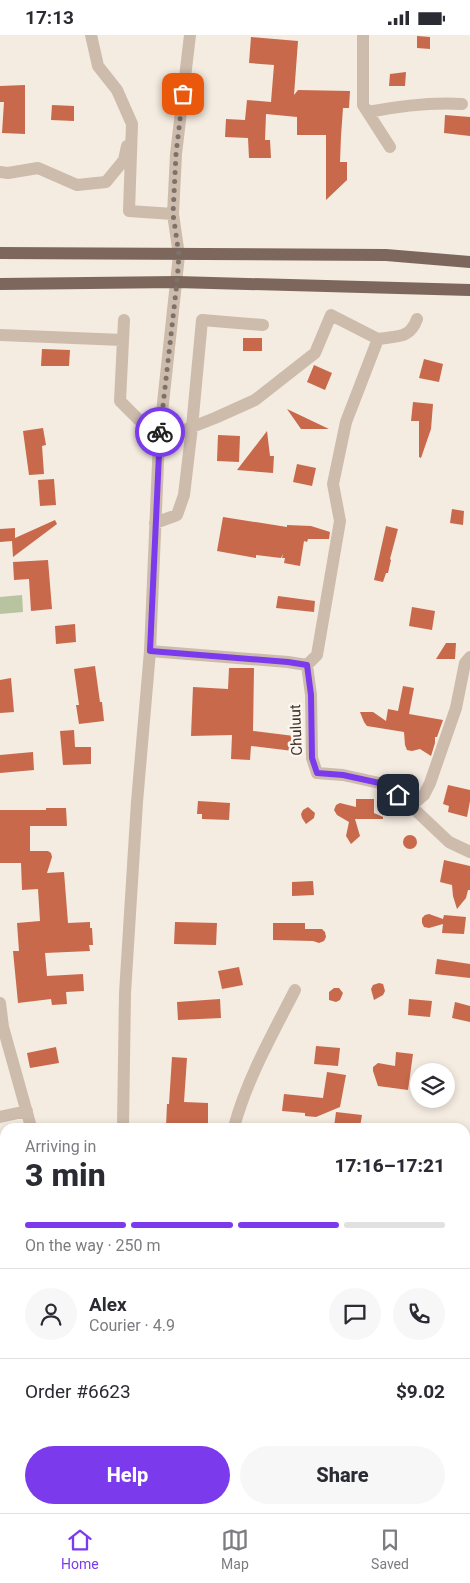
<!DOCTYPE html>
<meta charset="utf-8">
<style>
body{margin:0;font-family:Roboto,sans-serif;background:#f7f7f7;color:#2b2b33;height:100vh;display:flex;flex-direction:column;font-size:19px;white-space:nowrap}
*{box-sizing:border-box;margin:0}
p{font-size:16px;color:#7c7c81}
.icon{flex:none;width:28px;height:28px;fill:none;stroke:currentColor;stroke-width:2;stroke-linecap:round;stroke-linejoin:round}
.map{position:relative;flex:1;overflow:hidden}
.side{position:absolute;left:0px;top:1088px;width:470px;height:391px;display:flex;flex-direction:column;background:#fff;border-radius:15px 15px 0 0;box-shadow:0 2px 8px #0003}
.side>*{flex:none}
.fabs{position:absolute;left:410px;top:1028px;display:grid;gap:10px}
.fabs a{display:grid;place-items:center;width:45px;height:45px;border-radius:50%;background:#fff;box-shadow:0 2px 8px #0003;font-size:25px}
.pin{position:absolute;display:grid;place-items:center;width:42px;height:42px;color:#fff;margin:-21px;border-radius:10px;box-shadow:0 2px 8px #0006}
.courier{position:absolute;display:grid;place-items:center;width:50px;height:50px;margin:-25px;border:4px solid #7c3aed;border-radius:50%;background:#fff;color:#222;box-shadow:0 1px 6px #0007}
.summary em{font-style:normal;font-weight:800}
.summary div{display:flex;flex-direction:column-reverse}
.summary{display:flex;align-items:center;justify-content:space-between;height:85px;padding:0 25px}
h1{font-size:32px;font-weight:800;line-height:38px}
.bar{display:grid;grid-template-columns:repeat(4,1fr);gap:8px 5px;align-content:center;height:60px;padding:0 25px}
.bar i{height:6px;border-radius:4px;background:#e1e1e2}
.bar .active{background:#7c3aed}
.bar p{grid-column:span 4}
.line{display:flex;align-items:center;gap:12px;padding:0 25px;border-top:1px solid #e1e1e2}
.line div{flex:1}
.round{display:grid;place-items:center;flex:none;width:52px;height:52px;border-radius:26px;background:#f7f7f7}
.button{display:flex;gap:10px;margin-top:auto;padding:10px 25px}
.button a{flex:1;height:58px;border-radius:30px;background:#7c3aed;color:#fff;font-size:20px;font-weight:800;line-height:58px;text-align:center}
.button a+a{background:#f7f7f7;color:#2b2b33}
.status{display:flex;justify-content:space-between;align-items:center;height:35px;padding:0 25px;background:#fff;direction:ltr}
.status svg{height:14px;fill:currentColor}
.menu{display:flex;justify-content:space-around;align-items:center;height:70px;border-top:1px solid #e1e1e2;background:#fff;font-size:14px;color:#7c7c81}
.menu a{display:grid;justify-items:center;gap:2px}
.menu .active{color:#7c3aed}
.map>svg:first-child{display:block}
.green{fill:#b8c4a0}
.building{fill:#c8694b}
.lines{fill:none;stroke-linecap:round;stroke-linejoin:round}
.minor{stroke:#cdbbac;stroke-width:12}
.major{stroke:#7d675c;stroke-width:12}
.done{stroke:#7c716b;stroke-width:5;stroke-dasharray:0 9}
.route{stroke:#7c3aed;stroke-width:6}
.labels{text-anchor:middle;stroke-width:5;stroke-linejoin:round;paint-order:stroke}
.street-label{font-size:15px;fill:#3b302b;stroke:#fbf5ee}
</style>
<div class="status"><b>17:13</b><svg viewBox="0 0 49 12"><path d="M0 12V9h3v3zM5 12V6h3v6zM10 12V3h3v9zM15 12V0h3v12zM26 1h20v11H26zM47 4h2v5h-2z"/></svg></div>
<div class="map">
<svg width="470" height="1478" viewBox="0 0 470 1478">
<rect width="100%" height="100%" fill="#f4ebe1"/>
<path class="green" d="M22 560 23 577 0 579V562Z"/>
<path class="building" d="M417 1 430 2V14L417 13Z
M251 2 298 6 294 60 298 55 350 56 349 73H343L341 101 340 127H347V145L326 165V100H297V82L266 79 265 105H270L271 123H249L248 103 225 102 226 84 245 85 247 65 271 67 274 30 249 28Z
M406 37 405 51H389L390 39Z
M25 50V99L2 98 4 67H0V51Z
M52 70 74 71V86L51 85Z
M445 80 470 82V101L444 98Z
M243 303H262V316H243Z
M42 314 70 315 69 331H41Z
M424 324 443 329 439 347 419 343Z
M314 330 332 338 325 355 307 347Z
M413 367 433 369 431 394 421 423 419 422V386H411Z
M287 374 329 394H301Z
M43 393 46 410 42 411 44 439 29 440 23 396Z
M267 396 270 421H274L273 438 237 435Z
M218 400 240 401 239 427 217 426Z
M297 429 316 433 312 451 293 447Z
M54 444 56 470 40 471 38 445Z
M452 474 464 476 463 490 450 488Z
M223 482 287 492V490L311 491 330 497 329 504H308L307 507 304 506 300 531 284 528 285 523H282L283 519 281 523 256 520V523L217 516Z
M55 485 57 489 13 522 12 506 0 507V494L15 493V503Z
M386 491 398 494 390 524 391 525 388 538H386L383 547 374 545Z
M48 525 52 574 31 576 29 544 14 545 13 527Z
M278 561 315 566 314 577 276 573Z
M412 572 435 576 432 595 409 591Z
M75 589 76 607 56 609 55 591Z
M446 608H456L455 624H436Z
M95 631 100 667H102L104 686 79 689 76 670H79L74 634Z
M229 633H254L253 696 294 701 293 716 251 711 250 725 231 724 232 700 191 701 193 652 228 654Z
M11 643 14 677 0 678V645Z
M403 651 414 653 409 679 443 685 437 702H435V708L431 721 420 714 412 716 407 715 405 710 404 697 367 691 364 687 360 677H373L386 686 388 674 398 676Z
M74 695 75 712H91V729L63 730 60 696Z
M33 717 34 735 0 738V720Z
M448 750 470 755V766L467 782 448 777 449 771 443 769Z
M356 764H374V778L383 782V784H355L360 801 351 809 346 801 349 787 337 780 334 775 336 770 340 768 356 772Z
M198 766 230 768 229 785 202 784V779H197Z
M308 772 315 778 314 783 306 789 302 783 301 779 303 775Z
M46 773H66L67 791H30V816H48L51 818 52 822 47 838 64 837 68 888 90 887V893H92L93 910H89L90 916 45 918 47 941 83 939 84 956 66 957 67 969 52 970 51 964 18 968 13 916H19L17 888 40 886 38 854 22 855 21 828H0V775H46Z
M403 807a7 7 0 1 1 14 0a7 7 0 1 1-14 0Z
M444 825 470 831V855H468L466 863 457 874 453 861 452 850 440 847Z
M313 846 314 860 292 861V847Z
M429 879 443 884 444 880 466 882 464 899 442 898 443 889 429 893 424 892 422 888V883L425 880Z
M175 887 217 888 216 910 174 909Z
M273 888H305V894H322L325 897 326 902 324 906 319 908 313 906 273 905Z
M437 924 470 929V943L435 939Z
M239 932 243 950 222 954 218 936Z
M379 948 383 949 385 956 383 960 374 965 371 954 373 950Z
M334 953H339L343 958 340 965 336 967 329 965V957Z
M220 964 221 983 178 985 177 967Z
M409 964 432 966 430 982 408 980Z
M455 967 470 971V987L452 983Z
M316 1011 340 1013 338 1031 314 1029Z
M56 1012 59 1028 30 1033 27 1018Z
M396 1017 413 1019 408 1055 378 1051 373 1036V1032L378 1028 395 1031Z
M172 1022 187 1023 184 1067 208 1068V1092H166L167 1069H169Z
M327 1037 346 1040 340 1072 316 1082 305 1081V1078L282 1076 284 1059 323 1063Z
M336 1077 362 1080 360 1092H334Z"/>
<g class="lines">
<path class="minor" d="M91 0 98 31 117 55 132 89 129 176 173 179
M363 0V70L390 112
M368 77C399 71 430 67 462 69
M0 137 8 138 38 133 77 150 106 147 124 125 127 111
M124 285 120 366 159 405 215 383 255 365 315 318 331 280 378 304
M0 300 123 305
M155 488 177 480 184 460 192 392 202 285 263 290
M150 616 288 627 307 630 311 660 312 723 317 738 343 740 384 749 411 771 449 807 470 817
M307 630 317 620 340 486 333 449 346 387 378 304C397 301 410 304 417 284
M411 771 424 760 430 748 456 673 465 628 470 622
M0 968 3 992 31 1092
M0 1082 27 1076
M123 1092 125 958 137 767 150 616 159 405 179 220 173 179 176 119 190 0
M234 1092C247 1044 272 1000 295 955
M465 1149 470 1135
M465 1184 470 1186
M0 1236H5
M0 1339 5 1340
M0 1420H5
M68 1474V1478
M207 1474 209 1478
M227 1474 239 1478
M265 1474 266 1478
M349 1478 350 1474"/>
<path class="major" d="M0 218 386 220 470 227
M0 249 177 247 470 255"/>
</g>
<g class="lines">
<path class="done" d="M160 397 177 247 179 220 173 179 176 119 183 59"/>
<path class="route" d="M160 397 150 616 288 627 307 630 311 660 312 723 317 738 343 740 384 749 398 760"/>
</g>
<g class="labels">
<g class="street-label">
<text transform="translate(296 695) rotate(-92)" y="5">Chuluut</text>
</g>
</g>
</svg>
<div class="fabs">
<a><svg class="icon" aria-label="layers" viewBox="0 0 24 24"><path d="M12 4l9 5-9 5-9-5zM3 14l9 5 9-5"/></svg></a>
</div>
<div class="pin" style="left:183px;top:59px;background:#ea580c"><svg class="icon" aria-label="bag" viewBox="0 0 24 24"><path d="M5 8h14l-1 12H6zM9 8a3 3 0 0 1 6 0"/></svg></div>
<div class="pin" style="left:398px;top:760px;background:#1f2937"><svg class="icon" aria-label="home" viewBox="0 0 24 24"><path d="M3 11l9-7 9 7M6 9v11h12V9"/></svg></div>
<div class="courier" style="left:160px;top:397px"><svg class="icon" aria-label="bike" viewBox="0 0 24 24"><circle cx="6" cy="16" r="4"/><circle cx="18" cy="16" r="4"/><path d="M6 16l4-8h5l3 8M10 8l3 8H6M13 5h3"/></svg></div>
<section class="side">
<div class="summary"><div><h1>3 min</h1><p>Arriving in</p></div><em>17:16–17:21</em></div>
<div class="bar"><i class="active"></i><i class="active"></i><i class="active"></i><i></i><p>On the way · 250 m</p></div>
<div class="line" style="height:90px"><a class="round"><svg class="icon" aria-label="person" viewBox="0 0 24 24"><circle cx="12" cy="8" r="4"/><path d="M4 21q1-7 8-7t8 7"/></svg></a><div><b>Alex</b><p>Courier · 4.9</p></div><a class="round"><svg class="icon" aria-label="chat" viewBox="0 0 24 24"><path d="M4 5h16v11H9l-5 4z"/></svg></a><a class="round"><svg class="icon" aria-label="phone" viewBox="0 0 24 24"><path d="M5 4h4l2 5-3 2q2 4 5 5l2-3 5 2v4C11 20 4 13 5 4z"/></svg></a></div>
<div class="line" style="height:65px"><div>Order #6623</div><b>$9.02</b></div>
<div class="button"><a>Help</a><a>Share</a></div>
</section>
</div>
<nav class="menu">
<a class="active"><svg class="icon" aria-label="home" viewBox="0 0 24 24"><path d="M3 11l9-7 9 7M6 9v11h12V9"/></svg>Home</a>
<a><svg class="icon" aria-label="map" viewBox="0 0 24 24"><path d="M3 6l6-2 6 2 6-2v14l-6 2-6-2-6 2zM9 4v14M15 6v14"/></svg>Map</a>
<a><svg class="icon" aria-label="saved" viewBox="0 0 24 24"><path d="M7 4h10v16l-5-4-5 4z"/></svg>Saved</a>
</nav>
